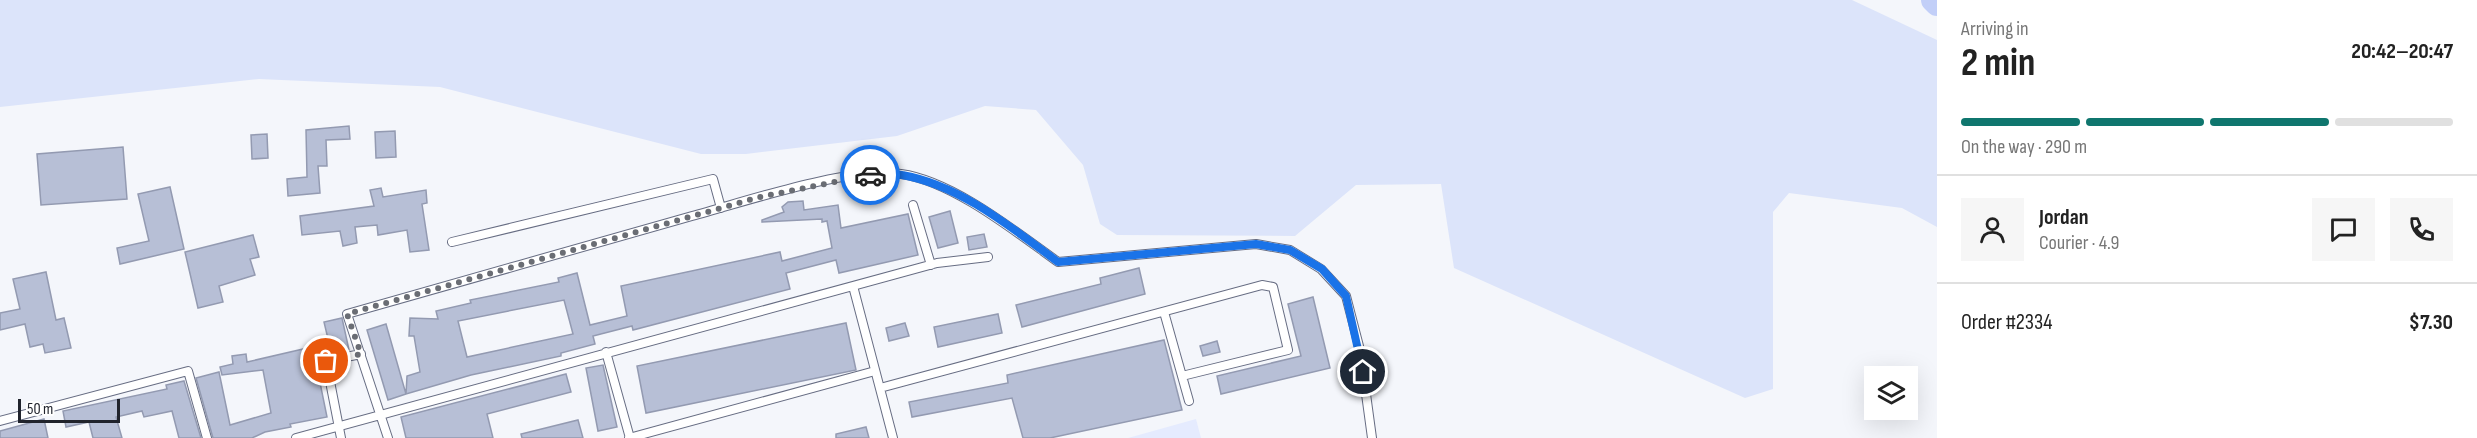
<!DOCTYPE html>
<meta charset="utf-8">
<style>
body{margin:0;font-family:"Sofia Sans Condensed",sans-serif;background:#f6f6f6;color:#222;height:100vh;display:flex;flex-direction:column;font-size:22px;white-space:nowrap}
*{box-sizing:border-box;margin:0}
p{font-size:20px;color:#767676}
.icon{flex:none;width:33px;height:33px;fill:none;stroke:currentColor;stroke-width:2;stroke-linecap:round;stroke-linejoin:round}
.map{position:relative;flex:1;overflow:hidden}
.side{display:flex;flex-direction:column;background:#fff;width:540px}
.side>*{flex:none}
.controls{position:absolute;left:1864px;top:366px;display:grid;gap:12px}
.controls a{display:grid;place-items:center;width:54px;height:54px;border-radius:0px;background:#fff;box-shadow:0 6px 24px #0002;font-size:30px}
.scale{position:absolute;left:18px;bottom:15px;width:102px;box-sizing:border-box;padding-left:6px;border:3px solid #20232c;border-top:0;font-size:16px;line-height:21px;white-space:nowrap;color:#20232c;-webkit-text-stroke:4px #fff;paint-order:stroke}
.pin{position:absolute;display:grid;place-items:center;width:51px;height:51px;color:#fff;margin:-26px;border:3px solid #fff;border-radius:50%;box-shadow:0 2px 6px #0007}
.courier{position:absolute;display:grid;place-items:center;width:60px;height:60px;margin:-30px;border:4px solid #1a73e8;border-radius:50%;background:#fff;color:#222;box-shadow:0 2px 8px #0007}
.summary em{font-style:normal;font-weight:700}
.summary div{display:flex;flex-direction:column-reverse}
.summary{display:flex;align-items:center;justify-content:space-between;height:102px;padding:0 24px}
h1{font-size:39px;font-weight:700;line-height:45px}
.bar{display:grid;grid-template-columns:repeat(4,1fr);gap:9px 6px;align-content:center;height:72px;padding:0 24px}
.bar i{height:8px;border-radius:4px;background:#e0e0e0}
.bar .active{background:#0f766e}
.bar p{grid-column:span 4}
.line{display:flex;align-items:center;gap:15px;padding:0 24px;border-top:2px solid #e0e0e0}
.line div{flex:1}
.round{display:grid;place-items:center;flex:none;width:63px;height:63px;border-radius:0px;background:#f6f6f6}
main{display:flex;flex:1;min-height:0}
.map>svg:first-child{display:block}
.built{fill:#e5ebfe}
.green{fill:#dce4fa}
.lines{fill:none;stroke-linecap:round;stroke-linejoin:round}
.river{stroke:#c2cff8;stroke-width:24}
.building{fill:#b7bfd6;stroke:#939ab1;stroke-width:1.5;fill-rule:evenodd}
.lane-casing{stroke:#676d83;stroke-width:10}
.lane{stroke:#fff;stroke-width:8}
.done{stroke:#6a6d74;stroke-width:6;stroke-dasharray:0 10.8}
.route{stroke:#1a73e8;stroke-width:8}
</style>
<main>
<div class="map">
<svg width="1937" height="438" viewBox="0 0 1937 438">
<rect width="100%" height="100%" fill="#f4f6fb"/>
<path class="built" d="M1196 419 1201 438H1128Z"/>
<path class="green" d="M0 0H1852L1937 40V227L1902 208 1789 193 1773 212V389L1745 398 1454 268 1441 184 1356 185 1295 236 1117 235 1100 224 1083 165 1036 110 985 106 897 136 746 154H701L440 87 259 79 0 107Z"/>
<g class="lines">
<path class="river" d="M1933 0 1937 4"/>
</g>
<path class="building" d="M349 126 350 139 326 140 327 166H318L320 193 288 196 287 179 307 177 306 130Z
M395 131 396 157 376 158 375 132Z
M267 134 268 158 252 159 251 135Z
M123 147 127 199 41 205 37 154Z
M170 187 184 249 120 264 117 248 149 241 138 194Z
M381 188 383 197 426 190 427 203 422 204 429 250 410 252 407 230 378 235 377 225 355 227 357 243 343 246 340 231 302 235 300 216 374 206 370 190Z
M803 201 804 210 838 205 841 228 908 214 918 255 839 273 836 260 786 273 790 289 633 330 632 326 593 336 595 344 561 353V356L471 375 406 394 407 376 420 372 414 336H409L410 318 438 319 436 311 471 303 470 300 559 282 558 278 577 273 590 325 627 316 621 286 780 252 782 261 832 248 827 221 822 222V219L762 222V220L784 212 782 207 788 202ZM564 300 573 334 467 357 458 321Z
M950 211 958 243 938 248 929 217Z
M984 234 987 247 969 250 967 237Z
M253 235 259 257 250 259 255 275 219 286 223 302 198 308 185 252Z
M1139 268 1145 294 1022 327 1016 305 1101 284 1100 278Z
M46 272 56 320 64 318 71 348 45 353 43 344 30 347 25 324 0 330V313L20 309 13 279Z
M1313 297 1330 368 1221 394 1217 376 1301 356 1288 304Z
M998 314 1002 333 938 347 934 327Z
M342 318 349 350 315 358 327 417 290 424 291 427 265 432 252 438H213L196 378 219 372 230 425 271 413 263 370 222 375 220 367 233 364 232 356 246 354 247 362 329 343 324 322Z
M846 323 856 370 646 413 637 366Z
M905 323 909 336 889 341 886 328Z
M386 324 406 394 388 400 367 330Z
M1164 340 1182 410 1050 438H1023L1012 398 912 417 909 402 1008 383 1007 375Z
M1217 341 1220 352 1203 356 1200 346Z
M603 365 617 427 598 431 586 368Z
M566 374 571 392 487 414 493 438H406L401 417Z
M184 381 201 438H179L172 411 144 417 142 411 116 417 122 438H93L89 422 66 427 63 411 167 389 166 385Z
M44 419 48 438H0V431Z
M578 420 583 438H522L521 434Z
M866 427 869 438H836V434Z"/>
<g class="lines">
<defs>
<path id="lane" d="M913 205 931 265
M452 242 713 179 721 208
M853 286 893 438
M1164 312 1189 401
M606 352 630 438
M880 388 1262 285 1273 287 1288 350 1182 376
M0 421 188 371 207 438
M296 438 937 263 988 257
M341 438 326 361 361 354
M388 438 347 314C462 281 577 249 692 216 748 201 845 167 901 174 953 181 1016 232 1058 262L1256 244 1290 250 1321 269 1346 296 1360 350 1372 438
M629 438 875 371"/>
</defs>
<use href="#lane" class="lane-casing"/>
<use href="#lane" class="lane"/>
</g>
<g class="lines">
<path class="done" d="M326 361 361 354 347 314 760 197 870 175"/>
<path class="route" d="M870 175C880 174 892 173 902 175 960 185 1012 228 1058 262L1256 244 1290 250 1322 269 1346 296 1363 372"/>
</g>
</svg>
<div class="controls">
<a><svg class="icon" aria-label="layers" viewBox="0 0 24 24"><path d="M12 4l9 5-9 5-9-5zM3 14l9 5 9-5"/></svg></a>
</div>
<div class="scale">50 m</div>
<div class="pin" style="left:326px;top:361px;background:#ea580c"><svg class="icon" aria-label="bag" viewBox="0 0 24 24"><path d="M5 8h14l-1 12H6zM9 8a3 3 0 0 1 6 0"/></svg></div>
<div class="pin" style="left:1363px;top:372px;background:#1f2937"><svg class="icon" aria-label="home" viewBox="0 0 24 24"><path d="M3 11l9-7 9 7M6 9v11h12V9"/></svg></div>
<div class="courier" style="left:870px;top:175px"><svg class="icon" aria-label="car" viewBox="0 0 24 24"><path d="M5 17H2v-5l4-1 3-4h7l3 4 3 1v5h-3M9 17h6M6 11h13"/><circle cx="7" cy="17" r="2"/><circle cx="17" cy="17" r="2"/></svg></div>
</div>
<section class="side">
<div class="summary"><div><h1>2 min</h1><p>Arriving in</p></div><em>20:42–20:47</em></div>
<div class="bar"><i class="active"></i><i class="active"></i><i class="active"></i><i></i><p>On the way · 290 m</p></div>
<div class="line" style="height:108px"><a class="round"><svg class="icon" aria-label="person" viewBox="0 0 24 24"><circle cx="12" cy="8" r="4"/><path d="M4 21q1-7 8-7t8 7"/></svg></a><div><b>Jordan</b><p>Courier · 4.9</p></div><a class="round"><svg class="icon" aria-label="chat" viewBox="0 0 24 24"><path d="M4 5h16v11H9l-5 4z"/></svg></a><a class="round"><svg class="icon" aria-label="phone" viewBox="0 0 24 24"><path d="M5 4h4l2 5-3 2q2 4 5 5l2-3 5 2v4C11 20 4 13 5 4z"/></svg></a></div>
<div class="line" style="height:78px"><div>Order #2334</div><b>$7.30</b></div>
</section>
</main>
